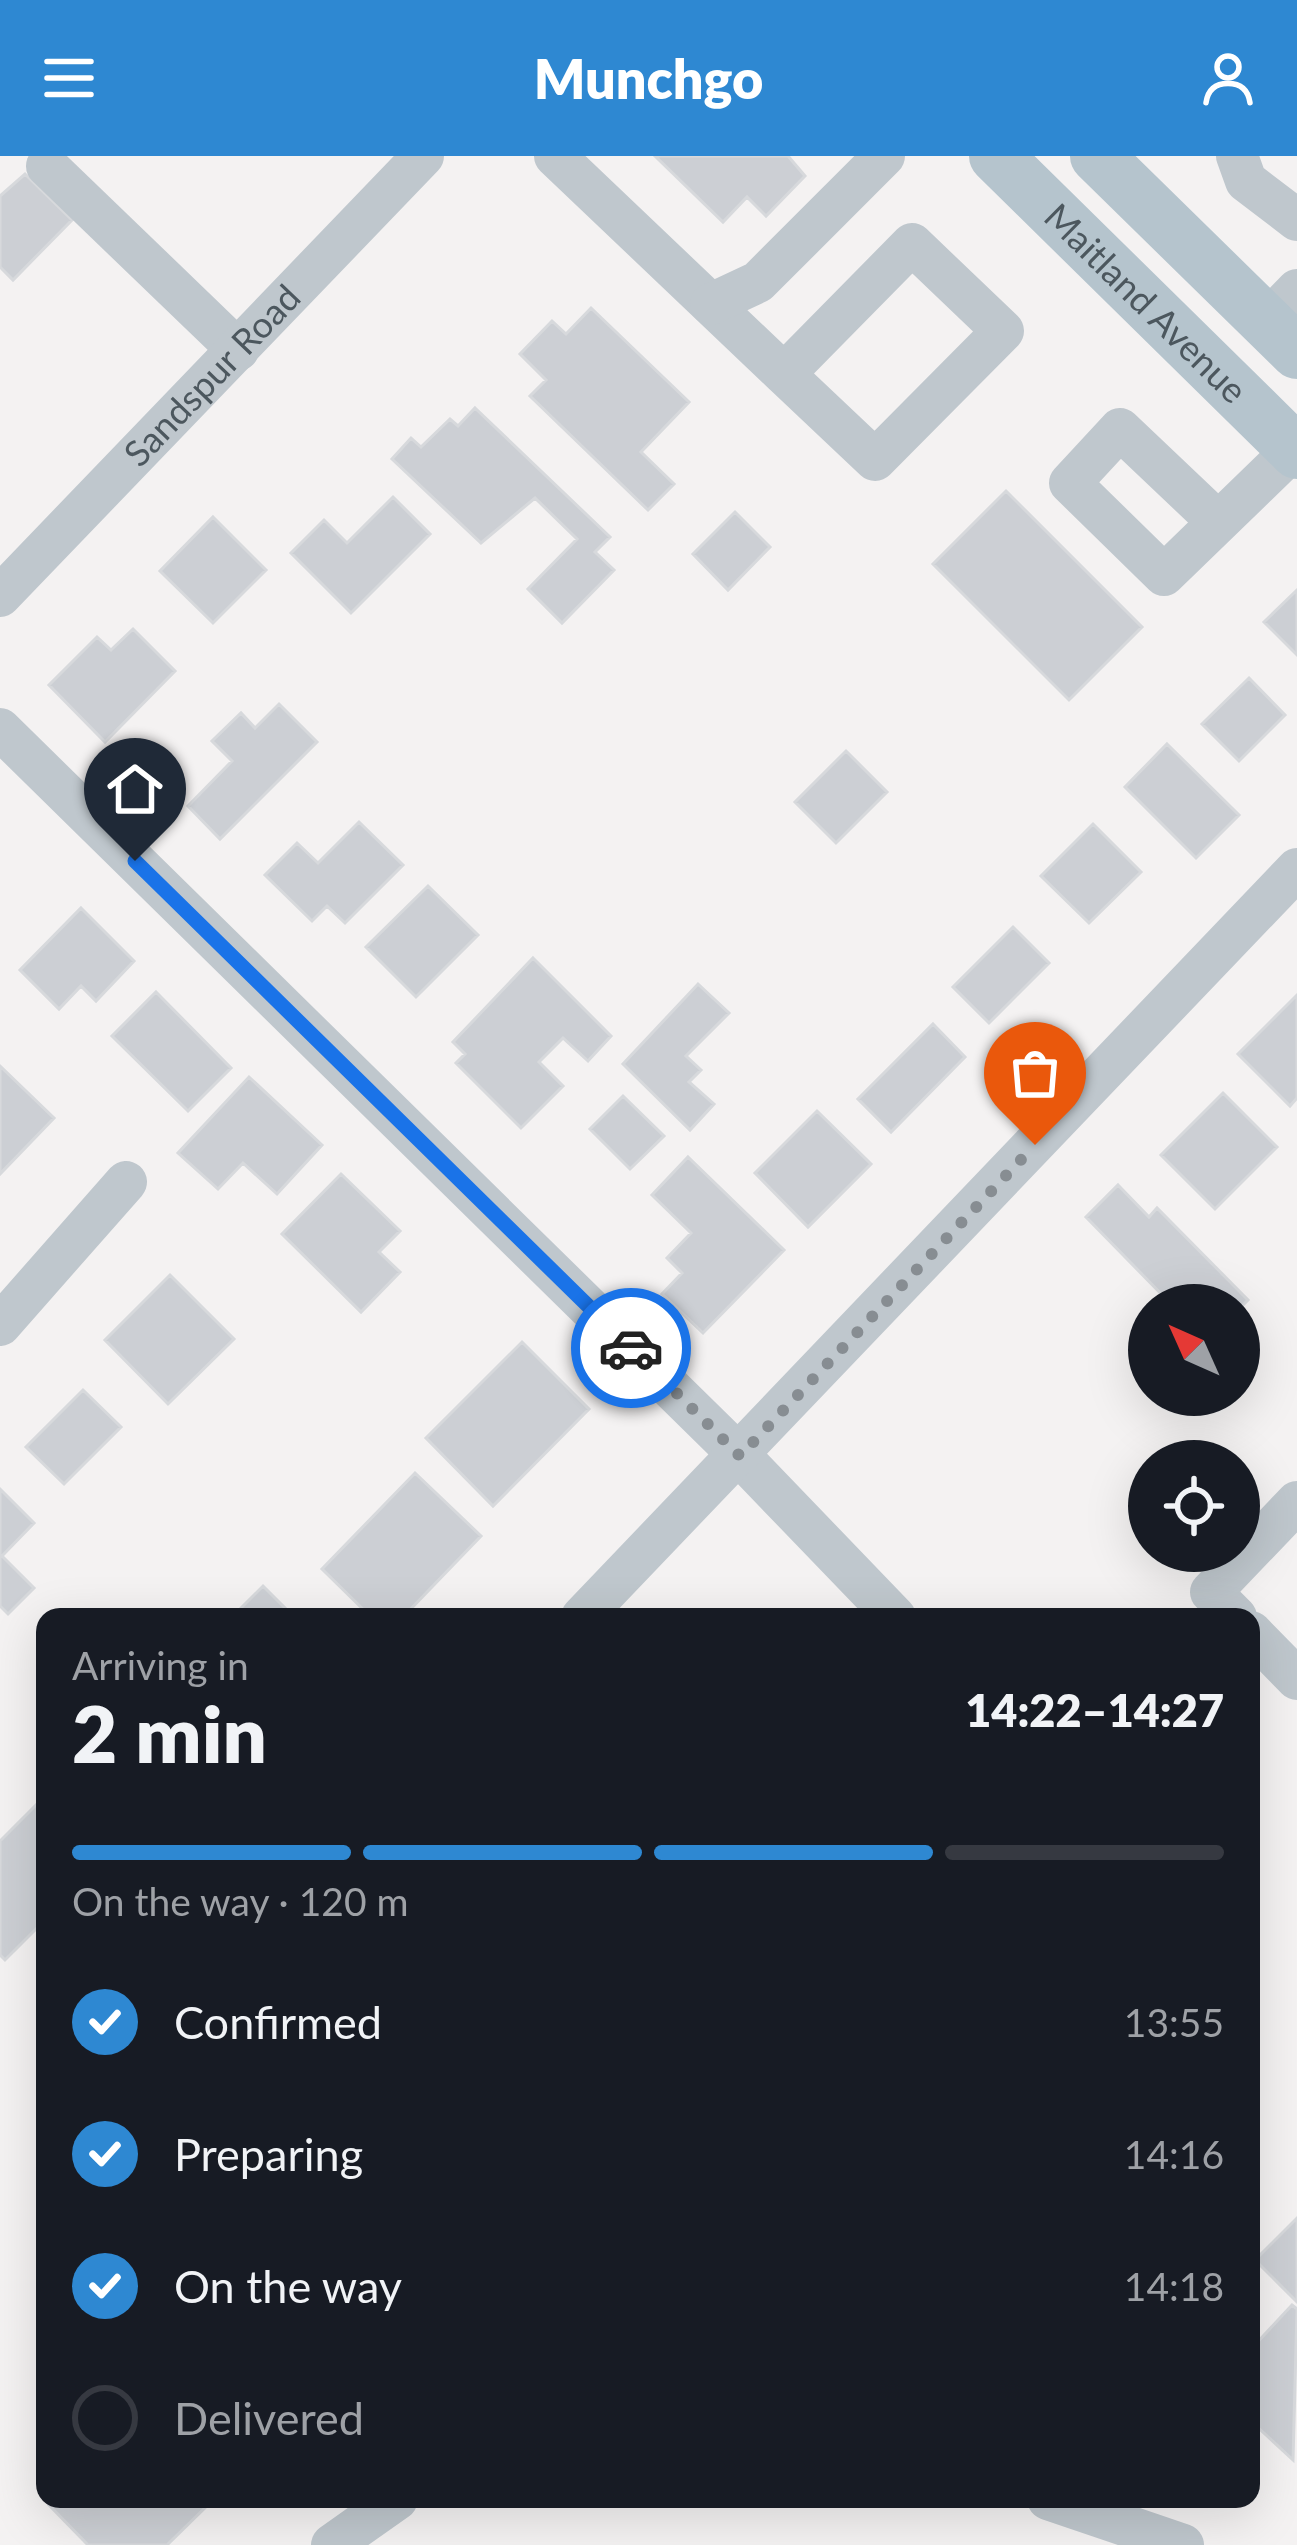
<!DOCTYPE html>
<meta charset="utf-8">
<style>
body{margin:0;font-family:Lato,sans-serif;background:#20242c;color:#f1f3f6;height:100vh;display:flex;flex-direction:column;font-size:45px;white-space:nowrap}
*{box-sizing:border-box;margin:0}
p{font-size:39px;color:#9ea1a6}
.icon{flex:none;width:66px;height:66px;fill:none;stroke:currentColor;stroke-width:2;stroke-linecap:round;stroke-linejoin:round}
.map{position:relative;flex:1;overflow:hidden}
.details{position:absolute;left:36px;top:1452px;width:1224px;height:900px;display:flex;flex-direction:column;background:#171b24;border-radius:24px;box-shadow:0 12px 48px #0002}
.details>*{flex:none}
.needle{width:78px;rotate:315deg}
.tools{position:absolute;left:1128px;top:1128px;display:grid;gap:24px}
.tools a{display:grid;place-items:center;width:132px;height:132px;border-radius:50%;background:#171b24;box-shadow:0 12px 48px #0002;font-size:60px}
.pin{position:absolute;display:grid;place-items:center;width:102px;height:102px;color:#fff;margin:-123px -51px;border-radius:50% 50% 50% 0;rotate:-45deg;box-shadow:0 0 12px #0007}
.pin .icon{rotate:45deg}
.courier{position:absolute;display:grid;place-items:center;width:120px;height:120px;margin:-60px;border:9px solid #1a73e8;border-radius:50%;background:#fff;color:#222;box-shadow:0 3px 15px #0007}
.summary em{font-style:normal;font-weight:800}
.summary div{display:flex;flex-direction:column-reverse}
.summary{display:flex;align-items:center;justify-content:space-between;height:204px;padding:0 36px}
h1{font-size:78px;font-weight:800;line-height:90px}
.bar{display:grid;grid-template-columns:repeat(4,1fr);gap:18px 12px;align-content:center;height:144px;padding:0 36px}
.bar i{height:15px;border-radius:9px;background:#363941}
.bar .current{background:#2e88d2}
.bar p{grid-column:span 4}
ol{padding:0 36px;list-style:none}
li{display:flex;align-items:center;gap:36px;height:132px}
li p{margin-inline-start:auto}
li .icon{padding:12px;border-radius:50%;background:#2e88d2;color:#fff;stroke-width:4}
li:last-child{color:#9ea1a6}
li i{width:66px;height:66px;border:6px solid #363941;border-radius:50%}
header{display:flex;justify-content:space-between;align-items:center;height:156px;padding:0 36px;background:#2e88d2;color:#fff;font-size:54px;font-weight:800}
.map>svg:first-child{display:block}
.building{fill:#cccfd4;stroke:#d7d9dc;stroke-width:3}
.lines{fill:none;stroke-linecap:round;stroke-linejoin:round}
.minor{stroke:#bfc7cd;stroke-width:42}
.major{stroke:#b5c4cd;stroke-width:54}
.done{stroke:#878d92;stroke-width:12;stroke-dasharray:0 21.6}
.route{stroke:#1a73e8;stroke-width:15}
.labels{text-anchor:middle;stroke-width:12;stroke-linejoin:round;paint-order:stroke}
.street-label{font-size:36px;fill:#4c575e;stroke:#fff}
</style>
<header><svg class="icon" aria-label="menu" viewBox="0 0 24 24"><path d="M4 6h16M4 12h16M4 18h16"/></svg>Munchgo<svg class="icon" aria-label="person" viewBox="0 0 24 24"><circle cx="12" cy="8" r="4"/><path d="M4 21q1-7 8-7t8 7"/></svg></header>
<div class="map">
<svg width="1297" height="2389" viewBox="0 0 1297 2389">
<rect width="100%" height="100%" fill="#f4f2f2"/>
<path class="building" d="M655 0H788L805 20 766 60 747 41 723 66Z
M25 18 72 64 13 124 0 111V40Z
M591 152 689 246 641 296 674 328 648 354 530 240 546 224 520 198 552 165 566 178Z
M475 252 610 381 595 396 614 414 562 467 528 433 577 383 535 342 481 387 392 303 411 282 421 291 450 263 458 270Z
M1006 335 1142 471 1069 544 933 408Z
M393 341 430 378 351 457 291 397 324 364 347 387Z
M735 356 770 391 728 434 693 398Z
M213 361 266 414 213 467 160 415Z
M1297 434V499L1264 466Z
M133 473 175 515 105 586 49 529 97 481 111 494Z
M1249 522 1285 559 1239 605 1202 568Z
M279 548 317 586 220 683 188 650 232 605 212 585 241 557 255 572Z
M1167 588 1239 659 1196 702 1125 631Z
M846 595 887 636 836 687 795 646Z
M359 666 403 709 345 767 327 750 312 765 265 719 297 687 318 707Z
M1093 668 1141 716 1089 767 1041 720Z
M428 730 478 779 416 841 366 791Z
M81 752 134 805 96 845 81 830 59 853 20 814Z
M1013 771 1049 807 989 867 953 831Z
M533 802 611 880 588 905 563 882 539 906 563 930 521 972 456 907 465 898 453 886Z
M698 828 729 857 686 900 701 914 689 926 714 948 690 974 623 908Z
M156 836 231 912 188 955 112 880Z
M1297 839V942L1290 950 1238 898Z
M933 868 965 901 891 976 858 943Z
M0 910 54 962 0 1018Z
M249 921 322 989 277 1038 243 1007 218 1033 178 997Z
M1223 937 1277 991 1215 1053 1161 999Z
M623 940 664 980 630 1013 590 973Z
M817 955 871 1008 808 1071 755 1017Z
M688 1001 784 1094 703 1177 662 1138 682 1117 667 1102 691 1077 652 1039Z
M341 1018 400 1075 379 1096 400 1116 361 1156 282 1078Z
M1118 1029 1149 1061 1157 1052 1248 1144 1239 1153V1149H1172L1086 1061Z
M170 1119 234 1183 168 1248 105 1184Z
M522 1186 589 1253 493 1350 426 1282Z
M83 1234 121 1271 64 1328 26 1291Z
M415 1317 481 1380 403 1461H371L322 1413Z
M0 1333 34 1367 2 1400 34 1432 8 1458 0 1450Z
M263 1430 294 1461H232Z
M42 1643 45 1764 5 1804 0 1799V1685Z
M1297 2062V2146L1255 2104Z
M1292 2149 1297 2153 1293 2304 1251 2265V2193Z
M55 2343H214L167 2389H88L49 2349Z"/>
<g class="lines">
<g class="minor">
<path d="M555 0 784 218 912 88 1003 175 875 304 784 218"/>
<path d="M1237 0 1246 25 1297 64"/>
<path d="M47 10 238 194"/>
<path d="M711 148 758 126 884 0"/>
<path d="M1267 165 1297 134"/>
<path d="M1218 366 1120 273 1070 327 1164 419 1294 293"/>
<path id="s1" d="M0 440 423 0"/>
<path d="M0 573 740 1300 895 1461"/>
<path d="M0 1169 126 1026"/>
<path d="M582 1461 1297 713"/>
<path d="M1236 1461 1211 1436 1297 1346"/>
<path d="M1251 1476 1297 1523"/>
<path d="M1048 2343 1183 2389"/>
<path d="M332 2389 397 2343"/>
</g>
<g class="major">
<path id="s2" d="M996 0 1297 296"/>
<path d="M1097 0 1297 196"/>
</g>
</g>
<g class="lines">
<path class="done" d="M631 1192 740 1300 1035 989"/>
<path class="route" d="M135 705 631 1192"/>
</g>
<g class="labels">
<g class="street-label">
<text dy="13" stroke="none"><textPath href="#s2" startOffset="210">Maitland Avenue</textPath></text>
<text dy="13" stroke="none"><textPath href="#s1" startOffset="306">Sandspur Road</textPath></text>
</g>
</g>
</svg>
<div class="tools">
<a><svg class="needle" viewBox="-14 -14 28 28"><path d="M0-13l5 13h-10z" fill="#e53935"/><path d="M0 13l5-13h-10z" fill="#9ea1a6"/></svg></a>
<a><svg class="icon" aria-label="locate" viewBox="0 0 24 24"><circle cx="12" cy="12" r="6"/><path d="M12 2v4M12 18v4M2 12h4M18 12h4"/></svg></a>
</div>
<div class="pin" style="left:1035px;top:989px;background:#ea580c"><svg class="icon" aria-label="bag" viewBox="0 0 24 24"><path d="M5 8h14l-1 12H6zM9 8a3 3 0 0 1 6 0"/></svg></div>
<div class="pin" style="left:135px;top:705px;background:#1f2937"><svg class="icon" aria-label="home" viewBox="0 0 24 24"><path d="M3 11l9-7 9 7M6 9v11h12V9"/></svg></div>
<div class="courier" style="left:631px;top:1192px"><svg class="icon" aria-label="car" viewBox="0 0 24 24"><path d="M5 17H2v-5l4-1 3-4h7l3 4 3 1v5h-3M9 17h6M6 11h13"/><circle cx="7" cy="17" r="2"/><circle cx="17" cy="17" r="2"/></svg></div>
<section class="details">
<div class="summary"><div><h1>2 min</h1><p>Arriving in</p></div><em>14:22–14:27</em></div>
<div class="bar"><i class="current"></i><i class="current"></i><i class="current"></i><i></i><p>On the way · 120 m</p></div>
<ol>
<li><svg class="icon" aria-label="check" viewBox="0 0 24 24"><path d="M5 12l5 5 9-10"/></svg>Confirmed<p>13:55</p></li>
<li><svg class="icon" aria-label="check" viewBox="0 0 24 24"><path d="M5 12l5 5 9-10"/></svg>Preparing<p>14:16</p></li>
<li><svg class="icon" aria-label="check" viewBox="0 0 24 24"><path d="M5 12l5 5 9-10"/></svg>On the way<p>14:18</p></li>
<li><i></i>Delivered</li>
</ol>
</section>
</div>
